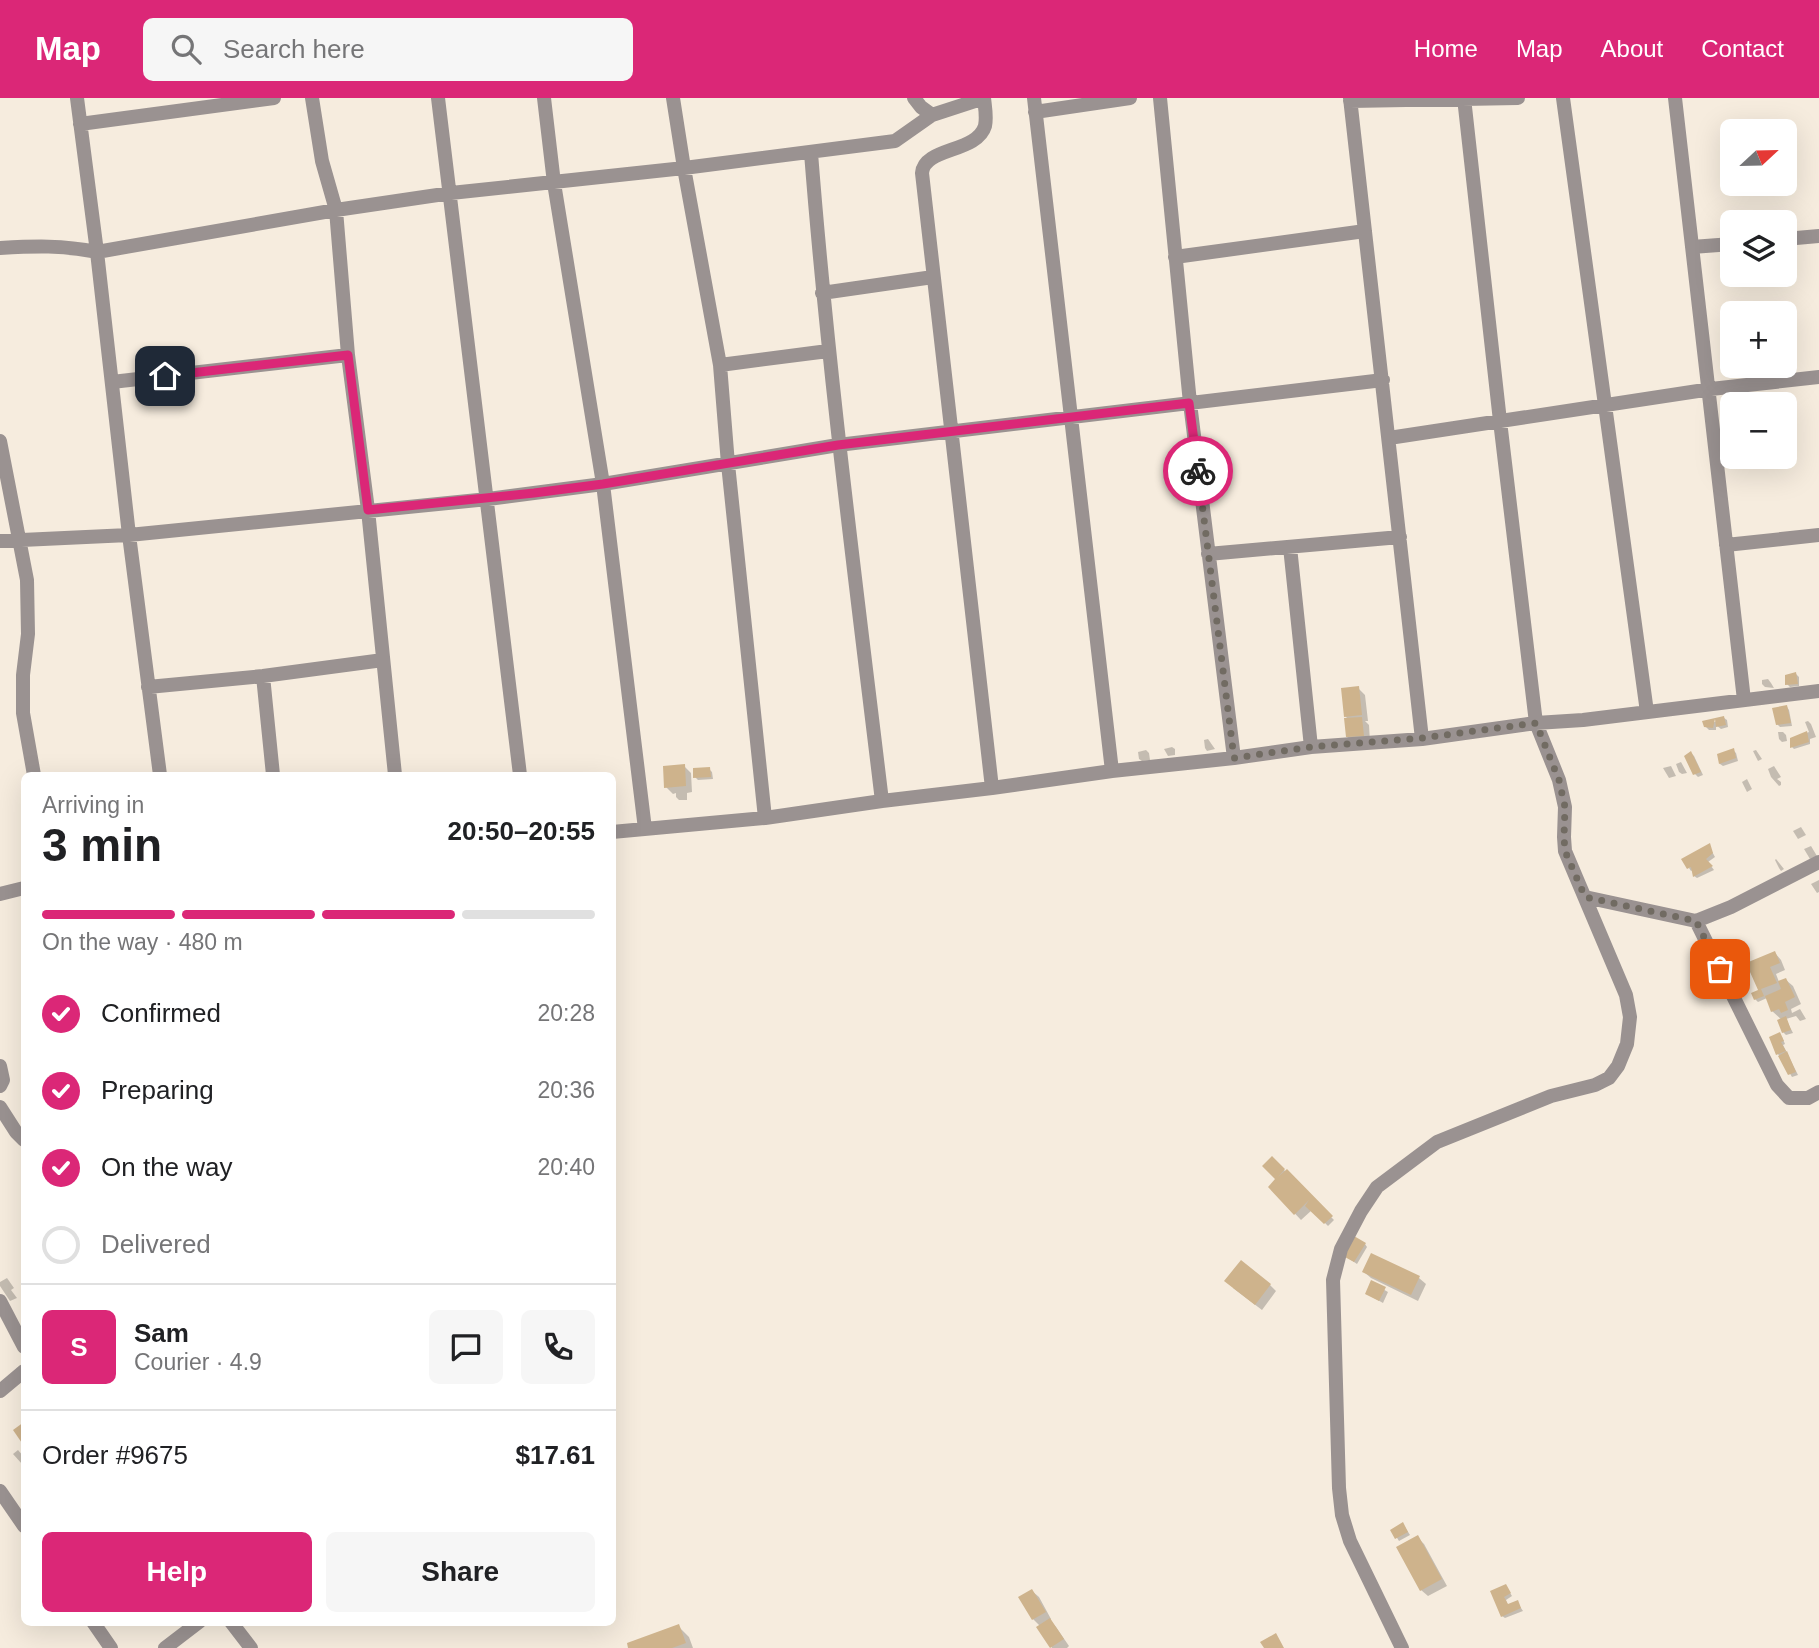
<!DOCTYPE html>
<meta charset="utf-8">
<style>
body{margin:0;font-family:Arial,sans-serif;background:#f6f6f6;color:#202124;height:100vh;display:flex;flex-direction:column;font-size:26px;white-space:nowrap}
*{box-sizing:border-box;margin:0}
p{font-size:23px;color:#757577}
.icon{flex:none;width:38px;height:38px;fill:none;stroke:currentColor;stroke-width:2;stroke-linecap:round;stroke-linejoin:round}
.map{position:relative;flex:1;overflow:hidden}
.panel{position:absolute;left:21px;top:674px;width:595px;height:854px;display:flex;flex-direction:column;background:#fff;border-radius:10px;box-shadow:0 7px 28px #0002}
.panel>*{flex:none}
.needle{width:46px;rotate:68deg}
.tools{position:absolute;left:1720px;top:21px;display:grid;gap:14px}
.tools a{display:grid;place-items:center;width:77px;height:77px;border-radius:10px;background:#fff;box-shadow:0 7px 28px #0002;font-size:35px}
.pin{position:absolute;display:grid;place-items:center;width:60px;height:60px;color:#fff;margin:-30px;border-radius:14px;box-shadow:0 4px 10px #0006}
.courier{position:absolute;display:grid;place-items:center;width:70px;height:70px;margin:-35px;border:5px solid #db2777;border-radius:50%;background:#fff;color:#222;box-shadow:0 2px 9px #0007}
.headline em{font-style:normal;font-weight:800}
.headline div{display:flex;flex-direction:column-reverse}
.headline{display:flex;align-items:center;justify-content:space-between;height:119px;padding:0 21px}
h1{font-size:46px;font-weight:800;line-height:52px}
.bar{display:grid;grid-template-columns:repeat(4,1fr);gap:10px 7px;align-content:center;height:84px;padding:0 21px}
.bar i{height:9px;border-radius:5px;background:#e0e0e0}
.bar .selected{background:#db2777}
.bar p{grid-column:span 4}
.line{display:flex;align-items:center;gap:18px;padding:0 21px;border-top:2px solid #e0e0e0}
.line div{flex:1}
.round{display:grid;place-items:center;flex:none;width:74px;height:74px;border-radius:10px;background:#f6f6f6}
ol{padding:0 21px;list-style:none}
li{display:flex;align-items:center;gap:21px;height:77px}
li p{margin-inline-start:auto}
li .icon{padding:7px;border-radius:50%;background:#db2777;color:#fff;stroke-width:4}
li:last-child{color:#757577}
li i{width:38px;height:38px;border:4px solid #e0e0e0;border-radius:50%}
.cta{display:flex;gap:14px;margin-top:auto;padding:14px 21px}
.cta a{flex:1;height:80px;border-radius:10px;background:#db2777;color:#fff;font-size:28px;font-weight:800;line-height:80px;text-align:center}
.cta a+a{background:#f6f6f6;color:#202124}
header{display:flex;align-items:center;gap:42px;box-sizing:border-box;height:98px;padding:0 35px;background:#db2777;color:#fff}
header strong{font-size:33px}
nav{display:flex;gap:38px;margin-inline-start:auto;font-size:24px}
.search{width:490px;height:63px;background:#f6f6f6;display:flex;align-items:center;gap:18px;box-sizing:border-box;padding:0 24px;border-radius:10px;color:#757577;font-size:26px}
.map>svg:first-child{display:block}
.shadow{fill:#0003}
.building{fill:#ceb38c}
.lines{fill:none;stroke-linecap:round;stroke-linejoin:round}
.minor{stroke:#9a9291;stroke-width:14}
.done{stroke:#716b62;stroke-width:7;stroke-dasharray:0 12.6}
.route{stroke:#db2777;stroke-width:9}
</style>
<header>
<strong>Map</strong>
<div class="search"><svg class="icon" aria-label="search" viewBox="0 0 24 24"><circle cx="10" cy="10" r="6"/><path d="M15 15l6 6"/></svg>Search here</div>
<nav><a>Home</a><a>Map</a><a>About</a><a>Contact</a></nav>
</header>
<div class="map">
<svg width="1819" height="1550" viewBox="0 0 1819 1550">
<rect width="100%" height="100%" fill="#f6ecde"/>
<path class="shadow" d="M1796 576 1799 579V588L1790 589 1787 586Z
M1768 581 1771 585 1774 590 1765 589 1762 586V582Z
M1358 590 1365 597 1368 623H1365L1369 627 1370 644 1354 645 1347 639 1349 622 1345 618Z
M1787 609 1789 612 1792 628 1780 629 1777 626Z
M1724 620 1727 622 1728 629 1721 631 1716 627V632H1709L1705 628Z
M1808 623 1811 626 1816 639 1810 641V646L1794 651 1792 649 1791 641 1809 634 1805 624Z
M1778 634H1783L1786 637 1787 643 1782 644 1779 641Z
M1208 641 1215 651 1207 653 1205 650 1204 642Z
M1172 649 1175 651V657L1168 658 1164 651Z
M1146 652 1149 655 1150 662 1142 663 1139 661 1138 654Z
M1733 652 1736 655 1738 663 1723 668 1720 666 1719 658Z
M1756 652 1762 661 1758 663 1753 653Z
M1691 655 1694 658 1703 677 1698 679 1695 676Z
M1681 664 1687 675 1682 676 1679 674 1676 666Z
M684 668 691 675 692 694 687 695V702H679L676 699V695L673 696 666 689Z
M1671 668 1676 678 1669 680 1663 670Z
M1774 668 1781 679 1777 681 1781 684V687L1779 688 1771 679 1768 671Z
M709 671 712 674 713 681 698 682 695 679Z
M1747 681 1752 691 1747 694 1742 684Z
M1801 729 1806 737 1798 741 1793 733Z
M1709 748 1715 759 1708 764 1714 772 1697 780 1694 778 1693 772 1691 773 1689 770Z
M1811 748 1817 758 1810 761 1804 751Z
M1776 761 1784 771 1781 773 1779 770 1775 762Z
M1819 782V794L1817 795 1811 786Z
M1775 855 1781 862 1785 872 1776 876 1779 884 1786 882 1793 888 1801 906 1791 911 1792 915 1800 911 1806 921 1800 923 1796 918 1786 921 1793 935 1786 937 1783 934 1782 922 1772 913 1767 900 1758 904 1755 901 1761 893 1749 866Z
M1782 939 1785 946 1783 947 1798 977 1792 979 1778 956 1771 940Z
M1272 1060 1334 1122 1328 1128 1312 1112 1301 1122 1270 1089 1278 1082Z
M1365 1146 1367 1149 1357 1166 1348 1160Z
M1364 1174 1419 1180 1426 1186 1418 1203 1371 1180Z
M7 1180 14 1190 11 1192 17 1200 10 1203 0 1188V1184Z
M1372 1185 1388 1194 1383 1205 1367 1196Z
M1270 1187 1276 1193 1262 1212 1233 1190Z
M18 1352 24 1359V1364L22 1366 13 1356Z
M1405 1429 1410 1437 1399 1443 1392 1432Z
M1417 1439 1424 1446 1447 1488 1428 1498 1421 1492Z
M1506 1488 1512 1498 1506 1502 1508 1508 1517 1504 1523 1513 1505 1520 1502 1518 1492 1494Z
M1032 1493 1039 1499 1051 1521 1050 1522 1056 1529 1069 1548 1067 1550H1052L1041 1529 1033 1521 1021 1499Z
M678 1528 689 1539 693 1550H630Z"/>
<path class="building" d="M1796 574 1798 586 1785 587V577Z
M1359 588 1362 617 1344 619 1341 590Z
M1787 607 1791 625 1776 627 1772 610Z
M1724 618 1726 627 1716 629 1715 621 1713 630 1704 629 1702 623Z
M1362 619 1364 638 1346 639 1344 620Z
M1807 633 1809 644 1790 650V640Z
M1734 650 1736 660 1719 666 1717 656Z
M1691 653 1701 674 1693 677 1684 658Z
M685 666 686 688 664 690 663 668Z
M710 669 711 679 693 680V670Z
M1710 745 1713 755 1706 761 1713 768 1693 779 1691 769 1687 771 1681 761Z
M1775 853 1780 865 1770 869 1777 885 1761 891 1764 898 1754 902 1751 895 1758 892 1746 865Z
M1786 880 1795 899 1785 904 1788 912 1781 915 1779 911 1771 914 1765 898 1781 891 1778 883Z
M1786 918 1791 932 1782 935 1777 922Z
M1780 934 1784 943 1781 944 1786 953 1776 957 1769 939Z
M1787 953 1796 974 1788 977 1778 958Z
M1272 1058 1285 1071 1278 1079 1287 1071 1333 1118 1324 1126 1305 1108 1309 1102 1294 1117 1268 1089 1275 1081 1262 1068Z
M1354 1138 1366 1145 1354 1164 1343 1158Z
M1371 1155 1420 1178 1411 1197 1362 1174Z
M1241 1162 1271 1186 1255 1207 1224 1183Z
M1371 1182 1386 1189 1379 1203 1365 1196Z
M24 1324V1348L13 1332Z
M1403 1424 1408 1434 1395 1441 1390 1432Z
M1418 1437 1442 1481 1420 1493 1396 1449Z
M1506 1486 1511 1495 1504 1499 1508 1506 1518 1502 1521 1510 1501 1519 1490 1493Z
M1032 1491 1046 1514 1032 1522 1018 1499Z
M1050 1520 1064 1541 1050 1550 1036 1529Z
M679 1526 686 1545 672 1550H628L627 1545Z
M1276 1535 1284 1550H1264L1260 1544Z"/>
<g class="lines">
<path class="minor" d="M77 0 97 154 129 437 160 677
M312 0 322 63 336 112 348 257 368 412 395 677
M438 0 520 677
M544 0 554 85 603 386 645 731
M673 0 684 70 720 267 728 366 765 720
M914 0 921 9 932 17
M1034 0 1112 673
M1160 0 1190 305 1234 660
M1350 0 1422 641
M1563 0 1647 614
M1675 0 1744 602
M1350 3 1518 0
M1035 14 1130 0
M80 26 274 0
M811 55C828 272 856 487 882 703
M1785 141 1819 138
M1692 149 1732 146
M0 150C35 148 62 147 97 154L336 112 451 95 684 70 895 43 932 17 984 0C985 9 987 19 985 28 977 55 924 49 922 75L992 690
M1175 159 1365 133
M822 195 933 179
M720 267 828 253
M112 284 348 257
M1389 340 1711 291 1819 279
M0 343 27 482 28 536 23 577V615L34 677
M0 443 129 437 488 401 603 386 838 347 1383 282
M1726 447 1819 437
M1290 449 1311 649
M1208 456 1400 439
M263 578 273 677
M148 589 263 578 383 562
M612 734 765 720 882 703 992 690 1112 673 1234 660 1311 649 1422 641 1536 625 1583 622 1819 593
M0 796 24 790
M1585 799 1696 823 1731 809 1819 764
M1696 823 1777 987 1789 1000H1808L1819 994
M0 968 3 982 0 988
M0 1009 16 1034 24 1042
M0 1203 24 1249
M0 1293 24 1273
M0 1393 24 1428
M93 1524 111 1550
M231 1524 251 1550
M165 1550 199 1524
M1402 1550 1350 1443 1342 1417 1339 1390 1333 1182 1341 1151 1361 1113 1377 1089 1437 1044 1551 998 1595 987 1609 980 1618 968 1627 946 1630 919 1626 897 1565 753 1564 739 1565 709 1559 682 1536 625 1500 323 1464 0"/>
</g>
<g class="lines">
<path class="done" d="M1198 373 1234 660 1311 649 1422 640 1536 625 1559 682 1565 709 1564 739 1565 753 1585 799 1696 823 1720 871"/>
<path class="route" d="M165 278 348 257 368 412 534 395 603 386 838 347 1189 305 1198 373"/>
</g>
</svg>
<div class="tools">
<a><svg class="needle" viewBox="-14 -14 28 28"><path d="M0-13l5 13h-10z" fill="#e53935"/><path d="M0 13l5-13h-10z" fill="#757577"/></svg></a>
<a><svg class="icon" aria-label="layers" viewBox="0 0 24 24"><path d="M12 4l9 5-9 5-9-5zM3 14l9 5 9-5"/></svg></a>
<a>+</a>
<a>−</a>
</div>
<div class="pin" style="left:1720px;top:871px;background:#ea580c"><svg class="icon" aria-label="bag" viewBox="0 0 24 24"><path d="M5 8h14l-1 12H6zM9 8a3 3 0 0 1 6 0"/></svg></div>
<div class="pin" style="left:165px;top:278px;background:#1f2937"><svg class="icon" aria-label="home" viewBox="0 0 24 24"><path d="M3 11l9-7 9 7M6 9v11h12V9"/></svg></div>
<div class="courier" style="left:1198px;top:373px"><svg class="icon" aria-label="bike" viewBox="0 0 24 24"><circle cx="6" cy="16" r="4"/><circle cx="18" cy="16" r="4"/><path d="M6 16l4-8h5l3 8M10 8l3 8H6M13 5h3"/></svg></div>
<section class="panel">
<div class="headline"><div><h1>3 min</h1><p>Arriving in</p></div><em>20:50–20:55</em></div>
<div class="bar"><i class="selected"></i><i class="selected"></i><i class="selected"></i><i></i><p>On the way · 480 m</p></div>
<ol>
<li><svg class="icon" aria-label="check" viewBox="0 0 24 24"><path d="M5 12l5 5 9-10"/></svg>Confirmed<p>20:28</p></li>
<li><svg class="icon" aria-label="check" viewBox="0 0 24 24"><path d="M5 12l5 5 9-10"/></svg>Preparing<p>20:36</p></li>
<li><svg class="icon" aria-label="check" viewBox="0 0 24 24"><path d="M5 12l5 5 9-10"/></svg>On the way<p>20:40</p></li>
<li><i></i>Delivered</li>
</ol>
<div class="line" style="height:126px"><b class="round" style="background:#db2777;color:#fff">S</b><div><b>Sam</b><p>Courier · 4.9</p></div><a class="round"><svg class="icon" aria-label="chat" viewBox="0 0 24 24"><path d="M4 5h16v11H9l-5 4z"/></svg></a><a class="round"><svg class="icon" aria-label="phone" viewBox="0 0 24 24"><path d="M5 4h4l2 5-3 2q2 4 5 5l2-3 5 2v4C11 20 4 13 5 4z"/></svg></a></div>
<div class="line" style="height:91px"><div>Order #9675</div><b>$17.61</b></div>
<div class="cta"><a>Help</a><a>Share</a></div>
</section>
</div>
